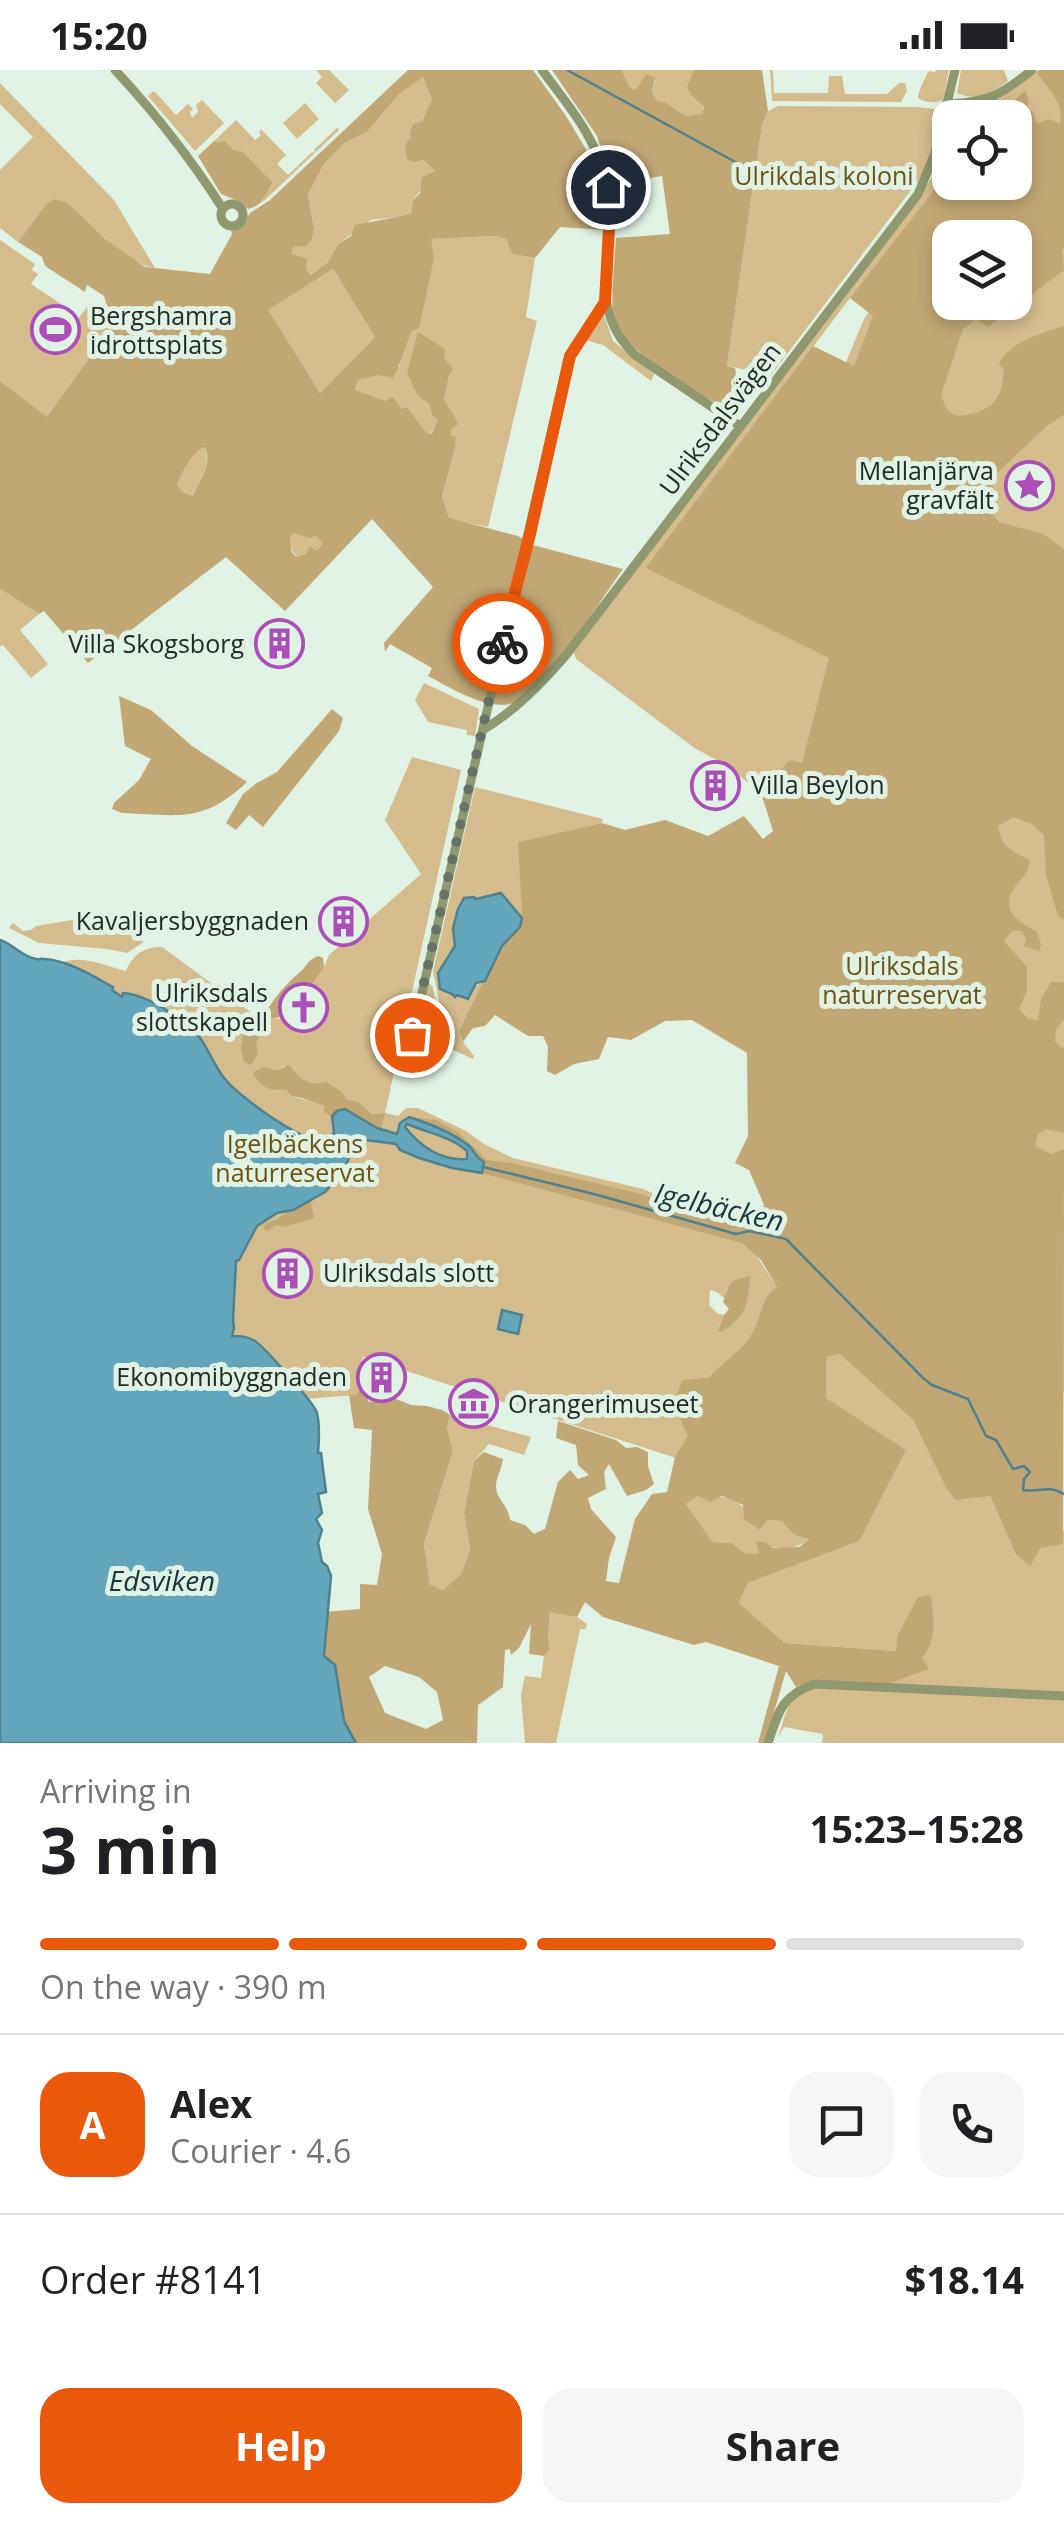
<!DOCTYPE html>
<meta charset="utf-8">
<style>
body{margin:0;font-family:"Open Sans",sans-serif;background:#f6f6f6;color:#202124;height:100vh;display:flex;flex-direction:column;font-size:38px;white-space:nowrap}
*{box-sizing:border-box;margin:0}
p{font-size:32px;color:#757577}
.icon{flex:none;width:55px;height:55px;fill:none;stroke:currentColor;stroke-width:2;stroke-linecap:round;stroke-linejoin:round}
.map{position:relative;height:1673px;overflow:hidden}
.sheet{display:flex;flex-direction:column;background:#fff;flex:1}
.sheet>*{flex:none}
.fabs{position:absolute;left:932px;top:30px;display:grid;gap:20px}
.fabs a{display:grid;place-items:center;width:100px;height:100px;border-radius:20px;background:#fff;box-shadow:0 5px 15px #0003;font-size:50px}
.pin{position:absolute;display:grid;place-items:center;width:85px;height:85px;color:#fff;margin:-42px;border:5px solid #fff;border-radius:50%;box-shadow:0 2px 10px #0007}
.courier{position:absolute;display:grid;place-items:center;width:100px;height:100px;margin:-50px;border:8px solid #ea580c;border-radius:50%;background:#fff;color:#222;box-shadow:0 2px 12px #0007}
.overview em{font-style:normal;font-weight:700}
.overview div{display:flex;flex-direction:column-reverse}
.overview{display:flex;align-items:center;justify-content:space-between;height:170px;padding:0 40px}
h1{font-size:65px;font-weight:700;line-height:75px}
.bar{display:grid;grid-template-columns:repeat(4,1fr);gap:15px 10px;align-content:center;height:120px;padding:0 40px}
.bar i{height:12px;border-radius:8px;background:#e0e0e0}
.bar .current{background:#ea580c}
.bar p{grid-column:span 4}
.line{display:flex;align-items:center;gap:25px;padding:0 40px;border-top:2px solid #e0e0e0}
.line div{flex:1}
.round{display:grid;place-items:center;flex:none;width:105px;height:105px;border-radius:30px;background:#f6f6f6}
.primary-button{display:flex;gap:20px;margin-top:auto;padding:20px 40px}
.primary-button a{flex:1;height:115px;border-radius:30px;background:#ea580c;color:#fff;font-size:40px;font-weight:700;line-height:115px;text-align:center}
.primary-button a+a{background:#f6f6f6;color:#202124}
.status{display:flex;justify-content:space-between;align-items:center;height:70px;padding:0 50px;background:#fff;direction:ltr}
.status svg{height:28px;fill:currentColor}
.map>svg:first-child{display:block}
.green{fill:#d4bc8d;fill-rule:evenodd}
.forest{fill:#c1a774;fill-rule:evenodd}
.water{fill:#63a6bb;stroke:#50818e;stroke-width:2.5;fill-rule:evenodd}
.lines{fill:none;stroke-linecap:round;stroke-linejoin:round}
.stream{stroke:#50818e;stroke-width:2.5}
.minor{stroke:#8f986e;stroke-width:9}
.done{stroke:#667168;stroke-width:10;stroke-dasharray:0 18}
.route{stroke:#ea580c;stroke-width:12}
.labels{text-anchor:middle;stroke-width:10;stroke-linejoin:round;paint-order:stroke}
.park-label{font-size:25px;fill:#6c5214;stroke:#e0f2e4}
.poi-label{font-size:25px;fill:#242b26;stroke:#e0f2e4;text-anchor:end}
.street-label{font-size:25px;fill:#242b26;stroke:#e0f2e4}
.water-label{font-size:28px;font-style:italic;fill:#163640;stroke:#e0f2e4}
</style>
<div class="status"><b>15:20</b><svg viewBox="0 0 49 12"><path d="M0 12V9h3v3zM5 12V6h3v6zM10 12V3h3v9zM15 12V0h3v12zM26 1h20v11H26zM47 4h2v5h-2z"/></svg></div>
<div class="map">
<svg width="1064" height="1673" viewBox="0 0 1064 1673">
<rect width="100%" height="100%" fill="#e0f2e4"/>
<path class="green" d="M316 0H329L349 20 335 33 316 13 322 7Z
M622 0H694L692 26 704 37 702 44 686 46 665 32 657 31 652 23 655 10 646 4 635 20 629 18Z
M770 0H773L774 23H828L829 6H842L845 24H887L899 13H905L907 21 901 32H894L772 31Z
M936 0H949L943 30C935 33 924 33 918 28 919 19 925 8 929 1L935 2Z
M961 0H1004L1008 11C991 24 978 32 957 23Z
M1036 2 1048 17 1064 11V1323L747 966 754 840 844 610 788 479 846 292 864 249 957 113 1015 112V48L1026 37 1013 31 999 47 950 48V102L850 228 645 498 830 588 802 694 789 690 761 723 727 696 693 677 576 589 574 582 919 126 937 100 949 49C960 34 978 38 994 31 1009 23 1023 12 1036 2ZM950 168H1015V232H950Z
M422 7 426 10 432 29 422 53 413 54 409 64 423 90 435 101 413 130 411 145 371 150 338 174 328 192 309 205 298 187 292 185 291 178 312 170 314 157 308 124 324 94 346 72 367 62 399 24Z
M0 13 114 130 155 198C125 194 90 155 69 134L47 133 18 172 0 158V100L33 67 0 34Z
M152 22H155L176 45 188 34 193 39 190 42 192 48 198 42 196 35 202 30 224 53 195 81 148 26Z
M305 33 319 49 297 69 283 53Z
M778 36 918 37 934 39C943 59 928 88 920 108L769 308 763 303 727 296 762 55 768 41Z
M236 50 255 70 261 65 259 62 261 59 286 85 277 94 288 105 311 83 315 82 314 80 337 58 339 60 265 130 253 138 264 129 234 80 225 71 213 72Z
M495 166 506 169 512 184 535 188 526 247 537 251 488 457 449 449 442 426 454 382 444 330 449 306 418 326 431 336 439 350 432 362 427 365 407 338 401 340 385 331 355 321 358 310 400 296 401 285 412 260 430 169Z
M0 170 35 194 32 200 38 204 31 214 73 242 72 245 78 249 87 237 113 255 47 348 0 311Z
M333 199 375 267 320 323 267 240Z
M603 243 613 271 654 304 651 311 603 275 585 270Z
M203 376C214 392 199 410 193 426L183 422 177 415C183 402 191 383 203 376Z
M294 462 316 466 324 473 319 480 297 487 289 476 290 466Z
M0 519 39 544 20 560 48 594 31 608 3 575 0 576Z
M424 613 479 639 475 666 467 665V660L428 652 415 630Z
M412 687 461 700 385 1043 398 1046 406 1038H418L466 1061 484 1074 513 1088 643 1119 673 1132H720L773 1146 803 1226 756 1185 777 1217 841 1284 913 1350 945 1416 990 1426 1016 1485 1029 1495 1040 1478 1062 1460 1064 1461V1673H822L823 1664 784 1657 778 1668 784 1648 796 1617 896 1581 785 1573 739 1533 748 1513 858 1471 868 1450 363 1287 357 1306 362 1315 356 1325 305 1329 293 1309 231 1266 234 1258 233 1250 236 1190 239 1189 257 1156 246 1029 224 1009 193 959 174 947 122 927 112 920V917L87 903 61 893C80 884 106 896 126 901 132 885 145 876 162 877L260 949 265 943 272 949C293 945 309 967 327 948L326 940 319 937 317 931 290 923 324 897 329 885 421 804 385 750ZM284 996 304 1011 317 1014 346 1029 359 1032 372 1044 384 1043 383 1050 291 1026 286 1020 276 1021 270 1018 264 997 277 1000ZM751 1207C745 1236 749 1245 722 1262L717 1260 724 1245 717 1243 709 1235 710 1220 717 1222 725 1229C728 1212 734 1208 751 1207Z
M475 717 603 749 602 753 519 772 522 848 501 823 453 858 455 876 438 903 440 919 457 925 485 911 459 959 463 972 474 986 473 989 434 971 442 964 444 955 433 901Z
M72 850 84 852 103 851 144 872 127 883 107 879 39 873 9 858 13 853 23 861 31 860 36 856Z
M429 913 433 917C435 933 442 952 429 964L423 963C416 949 424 928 429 913Z
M450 1345 531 1367 524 1385 489 1374 474 1391 464 1443 470 1480 461 1504 443 1520 430 1516 424 1474 453 1381 447 1357Z
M698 1426C735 1426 740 1429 760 1460L768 1450 783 1451 794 1465 810 1468C794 1482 776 1480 757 1472L760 1484H746L732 1473 711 1472 686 1434Z
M550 1541 577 1547 587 1554 586 1559H580L556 1673H525L521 1625 525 1606 541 1608 544 1586 550 1579 548 1568Z"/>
<path class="forest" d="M408 0H533L566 46 587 81 598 141 605 160 560 157 535 188 512 184 506 169 495 166 431 169 434 188 419 258 412 261C404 277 402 293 393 308L379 305 358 310 355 320 385 331 393 327 401 339 407 337 427 364 432 363 438 350 432 345 430 335 418 326 407 303 418 262 445 279 444 288 453 299 449 306 444 330 457 351V355L451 359V366L456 367 454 382 442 426 449 448 518 466 533 475 623 499C602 528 545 618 516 632 490 643 451 618 428 606L432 598 390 574 385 582 384 573 433 517 372 449 285 541 226 487 88 593 44 541 39 544 0 519V311L47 347 113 255 104 226 87 215 85 222 45 196 42 187 18 172 47 133 55 129 69 134 106 170 145 197 210 204 232 164 231 161 240 158 250 143 270 130ZM423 7 432 29 422 52 413 54 409 64 411 67 405 75 407 89 413 92 423 90 435 101 422 107 420 123 413 130 411 144 355 155 351 166 338 174 328 192 310 205 306 198 307 189 292 184V178L296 176H306L312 170 314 158 308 124 324 94 346 72 367 62 399 24ZM333 199 375 267 320 323 268 240ZM204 377C214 392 199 410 193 426L183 422 177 415C183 402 191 383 204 377ZM295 463 309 468 316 466 323 473 318 480 310 477 306 484 297 487C289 482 290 474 290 466Z
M552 0H622L629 17 635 20 646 4 655 8 652 22 657 31 665 32 686 46 702 44 704 37 692 26 687 17 694 0H762L768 41 762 55 727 296 735 298 737 309 744 313 740 320 746 325 736 340C712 338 624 278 615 255 609 240 615 187 616 168L670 164 662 106 613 115 597 66Z
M1039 0H1064V178L1062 179 1064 200 988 257 976 249 963 259 941 325 947 340 957 346C989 343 1002 333 1004 300L999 293C1012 271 1040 264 1064 256V345L1048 355 997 403 990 426 994 446 999 452 1043 464 1064 479V850L1058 846 1046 805 1044 765 1032 754 1013 747 998 756C1002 777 1010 781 1030 790 1028 805 1022 807 1014 818 999 840 1020 853 1037 862L1041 875 1039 881 1024 876 1026 869 1021 861H1012L1004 871 1027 897V921L1019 939 1028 949 1038 950 1041 929 1051 912H1064V949L1056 959 1055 971 1061 978 1064 977V1063L1046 1059 1038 1064 1035 1076 1051 1084 1064 1079 1063 1474 1040 1478 1030 1496 1016 1485 990 1426 955 1430 945 1416 913 1350 840 1284 826 1287V1328L906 1380 859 1471 748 1513 739 1533 785 1573 896 1581 898 1565 918 1527 931 1525C933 1548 938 1569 922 1588L929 1599 887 1614 810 1611 796 1617 786 1601 765 1673H758L779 1596 706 1572 694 1575 603 1547 585 1532 577 1547 550 1542 548 1568 550 1579 544 1586 529 1584 531 1554 519 1578 511 1585 510 1579 505 1580 503 1617 478 1635 477 1673H356L344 1651 335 1595 324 1587 326 1542 360 1539V1514L377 1515 382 1484 368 1439 372 1360 354 1358 349 1325H356L362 1315 369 1332 394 1328 411 1335 427 1336 442 1340 450 1345 447 1357 453 1381 424 1474 430 1515 443 1520 461 1504 470 1480 464 1443 474 1391 484 1382 503 1389C502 1398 496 1408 496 1416 496 1430 509 1435 510 1450L525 1455 534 1464 545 1459 558 1412 570 1400 578 1409 589 1405 578 1395 576 1375 556 1368 558 1351 616 1370 626 1378 637 1377 648 1382V1396L654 1414 646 1420 627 1426 609 1394 604 1402 606 1419 588 1428 591 1439 616 1467 609 1488 606 1511 619 1513 635 1449 652 1424 667 1422 675 1387 688 1366 674 1335 682 1310 709 1308C726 1287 742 1284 754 1260 762 1244 761 1228 777 1217L761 1190 742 1173 482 1103 484 1092 476 1088 473 1081 431 1054 409 1047 436 1050 459 1063 487 1090 511 1093 641 1124 703 1145 724 1136 734 1143 737 1152 744 1154 756 1151 764 1135 749 1100 735 1093 748 1066 747 983 692 950 665 951 631 970 608 967 599 989 574 994 555 1005 547 1001 548 977 543 966H528L495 945 485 956 473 958 463 972 459 960 502 875 520 856 522 848 518 772 602 753 625 760 665 750 708 766 744 746 763 769 773 761 761 723 789 690 802 693 829 588 645 498 813 276 854 296 873 246 850 228 946 105 950 102V112H1015V48L999 47 1025 20 1029 31 1025 41 1033 42 1037 54 1049 49 1060 54C1064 32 1049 20 1036 2ZM950 168H1015V232H950ZM698 1426 711 1432 722 1426 743 1435 744 1449 760 1460 768 1450 782 1451 794 1465 809 1469 799 1477 773 1478 765 1472 756 1471 759 1484H746L732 1473 712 1472 686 1434ZM385 1596 419 1607 437 1622 443 1650 426 1659 385 1643 369 1607Z
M225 71 234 80 243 82 272 112C267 124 262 136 248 139L238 131 221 124 198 86 213 72Z
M119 626 151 640 192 676 247 712C203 754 178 745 122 743L112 739 114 733 139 710 151 689 125 676Z
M332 639 343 648 339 661 263 757 249 745 236 760 226 753 243 724 257 713 277 702Z
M318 886 323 888 324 897 308 919 290 923 280 947 272 949 265 943C275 927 285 915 299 903 307 897 307 890 318 886Z
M254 950 263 955 256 974 258 984 251 995 244 992 241 980 243 966 238 961 237 956Z
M289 995C299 1008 309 1017 326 1012L342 1022 346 1029 359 1032 372 1044 385 1043 381 1059 337 1041 332 1046 324 1042 325 1036 302 1028 291 1026 286 1020C270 1022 262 1017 253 1004L255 1001 264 997 277 1000Z
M310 1128 314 1148 284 1157 276 1155 268 1161 264 1159 265 1154 276 1150Z
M751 1206C746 1236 749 1245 722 1262L717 1261 724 1245 729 1239 723 1232C731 1212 727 1210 751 1206Z"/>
<path class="water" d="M501 823 522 848 520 857 502 876 485 911 476 913 468 929 457 925 455 927 452 924 440 919 438 903 455 876 453 858 458 839 464 828 474 827 476 829Z
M0 870C13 874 22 887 36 889 39 890 41 888 44 889 67 890 93 906 113 917L112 920 122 927 123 923C145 924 174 944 191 958 206 970 212 994 225 1009 237 1025 301 1072 321 1070 325 1069 331 1065 334 1063L332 1046 337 1041 345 1039 377 1058 397 1064 400 1053 409 1047C428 1053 451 1062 468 1075 476 1082 474 1087 484 1092L482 1103 452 1098 419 1088 400 1080 396 1074 366 1070 353 1078 344 1100 325 1122 293 1140 277 1143 257 1156 239 1190 236 1191 233 1250 234 1258 232 1266C240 1266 247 1266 255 1271 264 1277 316 1335 317 1343 320 1355 319 1371 318 1383H321L326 1422 318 1424 322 1443 316 1449 322 1460 318 1473 322 1492 327 1496 331 1506 324 1586 335 1595 344 1651 356 1673H0ZM407 1054C428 1063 450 1066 467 1081V1089C440 1091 420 1076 405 1057Z
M502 1240 522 1245 518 1264 498 1259Z"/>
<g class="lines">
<path class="stream" d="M567 0 739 94
M483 1097 594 1124 736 1164 749 1161 786 1169 923 1308 932 1315 968 1329 986 1366 996 1370 1013 1399 1024 1396 1030 1402 1024 1409 1023 1420C1041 1423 1047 1414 1064 1424"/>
<path class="minor" d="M115 0C156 44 191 89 223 139
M542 0C570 38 596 67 607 114 621 177 580 232 635 285L740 356
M949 34C989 32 1001 25 1032 0
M221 145a11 11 0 1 1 22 0a11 11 0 1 1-22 0Z
M483 660C516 640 542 613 567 584L918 124 935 83 955 0
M409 979 569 286 605 232
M768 1673C778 1643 781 1626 814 1614L1064 1626"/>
</g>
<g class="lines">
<path class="done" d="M412 965 502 573"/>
<path class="route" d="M502 573 530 464 570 286 605 232 610 140 608 117"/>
</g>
<defs>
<symbol id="stadium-ring" viewBox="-11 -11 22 22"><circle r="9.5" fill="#e0f2e4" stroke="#ab4eb7" stroke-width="1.5"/><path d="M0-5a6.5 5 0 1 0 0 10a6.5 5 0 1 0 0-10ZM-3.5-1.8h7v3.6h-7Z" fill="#ab4eb7"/></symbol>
<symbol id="sight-ring" viewBox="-11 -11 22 22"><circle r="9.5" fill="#e0f2e4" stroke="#ab4eb7" stroke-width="1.5"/><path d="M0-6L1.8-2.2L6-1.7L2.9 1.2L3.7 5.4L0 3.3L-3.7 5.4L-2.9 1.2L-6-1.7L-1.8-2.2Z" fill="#ab4eb7"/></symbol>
<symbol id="building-ring" viewBox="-11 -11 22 22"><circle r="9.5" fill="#e0f2e4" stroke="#ab4eb7" stroke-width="1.5"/><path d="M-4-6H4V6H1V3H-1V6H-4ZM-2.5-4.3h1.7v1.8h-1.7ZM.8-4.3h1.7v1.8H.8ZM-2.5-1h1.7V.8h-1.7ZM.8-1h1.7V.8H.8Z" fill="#ab4eb7"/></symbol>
<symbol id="church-ring" viewBox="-11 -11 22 22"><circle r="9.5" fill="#e0f2e4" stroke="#ab4eb7" stroke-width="1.5"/><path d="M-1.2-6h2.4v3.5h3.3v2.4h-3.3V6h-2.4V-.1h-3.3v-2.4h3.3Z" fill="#ab4eb7"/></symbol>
<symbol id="museum-ring" viewBox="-11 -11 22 22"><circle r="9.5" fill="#e0f2e4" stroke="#ab4eb7" stroke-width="1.5"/><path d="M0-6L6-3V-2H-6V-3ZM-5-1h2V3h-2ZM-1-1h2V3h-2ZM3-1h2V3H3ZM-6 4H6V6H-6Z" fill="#ab4eb7"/></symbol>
</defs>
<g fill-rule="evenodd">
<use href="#stadium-ring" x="28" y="232" width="55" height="55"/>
<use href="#sight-ring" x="1002" y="388" width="55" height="55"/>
<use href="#building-ring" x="252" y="546" width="55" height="55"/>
<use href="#building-ring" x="688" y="688" width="55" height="55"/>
<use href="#building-ring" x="316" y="824" width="55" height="55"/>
<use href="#church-ring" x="276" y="910" width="55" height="55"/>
<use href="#building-ring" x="260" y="1176" width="55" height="55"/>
<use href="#building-ring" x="354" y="1280" width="55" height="55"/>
<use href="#museum-ring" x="446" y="1306" width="55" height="55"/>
</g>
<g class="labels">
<g class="park-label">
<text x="824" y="115">Ulrikdals koloni</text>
<text x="902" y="905">Ulriksdals<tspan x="902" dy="29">naturreservat</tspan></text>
<text x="295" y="1083">Igelbäckens<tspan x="295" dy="29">naturreservat</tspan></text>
</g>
<g class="poi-label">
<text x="90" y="255" text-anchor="start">Bergshamra<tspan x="90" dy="29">idrottsplats</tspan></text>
<text x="994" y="410">Mellanjärva<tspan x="994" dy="29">gravfält</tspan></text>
<text x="244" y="583">Villa Skogsborg</text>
<text x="751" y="724" text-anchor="start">Villa Beylon</text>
<text x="309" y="860">Kavaljersbyggnaden</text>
<text x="268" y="932">Ulriksdals<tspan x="268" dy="29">slottskapell</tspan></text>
<text x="323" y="1212" text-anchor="start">Ulriksdals slott</text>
<text x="347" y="1316">Ekonomibyggnaden</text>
<text x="508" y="1343" text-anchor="start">Orangerimuseet</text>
</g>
<g class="street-label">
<text transform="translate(720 349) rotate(-53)" y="9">Ulriksdalsvägen</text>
</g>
<g class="water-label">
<text transform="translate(719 1137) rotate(13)" y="10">Igelbäcken</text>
<text x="162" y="1521">Edsviken</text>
</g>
</g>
</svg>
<div class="fabs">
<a><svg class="icon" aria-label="locate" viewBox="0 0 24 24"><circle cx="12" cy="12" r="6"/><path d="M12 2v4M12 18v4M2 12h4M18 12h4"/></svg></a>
<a><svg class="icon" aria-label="layers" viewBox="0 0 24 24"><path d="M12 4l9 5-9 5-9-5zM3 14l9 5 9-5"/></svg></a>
</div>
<div class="pin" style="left:412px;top:965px;background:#ea580c"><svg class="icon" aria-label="bag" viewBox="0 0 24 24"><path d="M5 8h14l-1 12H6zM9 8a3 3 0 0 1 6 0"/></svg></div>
<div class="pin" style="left:608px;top:117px;background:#1f2937"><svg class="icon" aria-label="home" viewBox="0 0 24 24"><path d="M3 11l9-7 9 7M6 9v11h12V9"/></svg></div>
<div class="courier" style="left:502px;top:573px"><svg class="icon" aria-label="bike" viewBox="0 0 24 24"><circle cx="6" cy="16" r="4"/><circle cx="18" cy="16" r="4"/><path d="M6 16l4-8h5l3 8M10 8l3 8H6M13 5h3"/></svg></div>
</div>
<section class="sheet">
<div class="overview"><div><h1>3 min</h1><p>Arriving in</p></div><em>15:23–15:28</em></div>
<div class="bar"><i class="current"></i><i class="current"></i><i class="current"></i><i></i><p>On the way · 390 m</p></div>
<div class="line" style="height:180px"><b class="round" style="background:#ea580c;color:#fff">A</b><div><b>Alex</b><p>Courier · 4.6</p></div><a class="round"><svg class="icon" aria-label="chat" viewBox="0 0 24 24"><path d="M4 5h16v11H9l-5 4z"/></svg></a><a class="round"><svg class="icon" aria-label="phone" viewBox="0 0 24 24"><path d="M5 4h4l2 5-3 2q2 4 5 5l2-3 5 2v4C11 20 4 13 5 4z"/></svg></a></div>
<div class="line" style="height:130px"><div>Order #8141</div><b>$18.14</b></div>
<div class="primary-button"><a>Help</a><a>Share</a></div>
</section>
